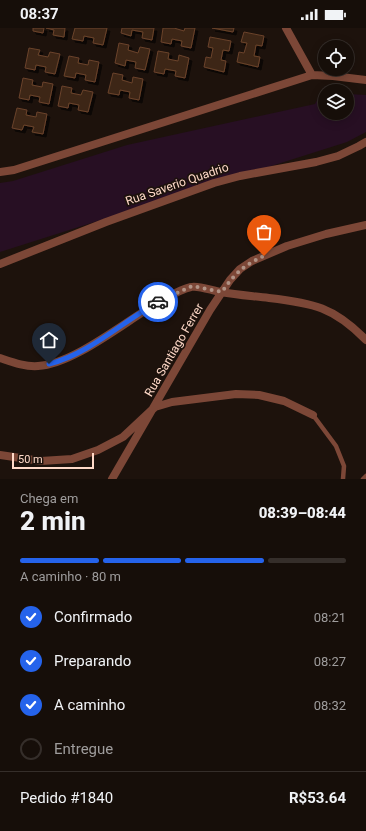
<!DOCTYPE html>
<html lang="pt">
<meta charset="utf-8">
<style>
body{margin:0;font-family:Roboto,sans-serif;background:#1f1712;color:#f1f3f6;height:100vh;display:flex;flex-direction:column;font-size:15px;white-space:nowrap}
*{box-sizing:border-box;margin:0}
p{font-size:13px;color:#9e9c9c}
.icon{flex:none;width:22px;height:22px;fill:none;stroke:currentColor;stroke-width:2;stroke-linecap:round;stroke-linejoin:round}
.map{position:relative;height:451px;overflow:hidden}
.side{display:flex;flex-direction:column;background:#160e09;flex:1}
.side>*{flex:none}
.controls{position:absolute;left:318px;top:12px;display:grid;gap:8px}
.controls a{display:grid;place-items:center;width:36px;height:36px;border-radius:50%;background:#160e09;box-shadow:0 2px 10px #0003,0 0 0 1px #352e2a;font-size:20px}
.scale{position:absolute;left:12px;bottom:10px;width:82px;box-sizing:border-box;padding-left:4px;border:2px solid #ffd9c8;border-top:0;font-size:11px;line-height:14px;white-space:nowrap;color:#ffd9c8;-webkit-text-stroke:3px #1d120c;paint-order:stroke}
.pin{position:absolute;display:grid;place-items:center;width:34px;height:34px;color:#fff;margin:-41px -17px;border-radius:50% 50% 50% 0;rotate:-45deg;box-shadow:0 0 4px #0007}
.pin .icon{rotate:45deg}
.courier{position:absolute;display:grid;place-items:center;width:40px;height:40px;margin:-20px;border:3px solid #2563eb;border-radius:50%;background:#fff;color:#222;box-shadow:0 1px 5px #0007}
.headline em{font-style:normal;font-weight:800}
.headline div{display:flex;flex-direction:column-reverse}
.headline{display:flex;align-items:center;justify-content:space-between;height:68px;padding:0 20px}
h1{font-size:26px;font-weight:800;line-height:30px}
.bar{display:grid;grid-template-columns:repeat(4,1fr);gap:6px 4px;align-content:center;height:48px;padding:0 20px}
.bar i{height:5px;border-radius:3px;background:#352e2a}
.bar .on{background:#2563eb}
.bar p{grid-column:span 4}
.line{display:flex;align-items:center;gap:10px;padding:0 20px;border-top:1px solid #352e2a}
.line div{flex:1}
ol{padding:0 20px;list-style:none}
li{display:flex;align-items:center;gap:12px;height:44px}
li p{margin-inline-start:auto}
li .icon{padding:4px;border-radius:50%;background:#2563eb;color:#fff;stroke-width:4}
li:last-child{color:#9e9c9c}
li i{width:22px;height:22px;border:2px solid #352e2a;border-radius:50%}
.status{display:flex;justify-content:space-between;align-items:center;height:28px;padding:0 20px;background:#160e09;direction:ltr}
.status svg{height:11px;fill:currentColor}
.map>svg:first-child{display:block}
.green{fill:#270f23}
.building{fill:#3e2718;stroke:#6a432a;filter:url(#shadow)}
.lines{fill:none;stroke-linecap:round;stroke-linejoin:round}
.lane{stroke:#7c4737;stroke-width:4.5}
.street{stroke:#7c4737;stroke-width:8}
.done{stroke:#b09386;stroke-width:4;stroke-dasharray:0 7.2}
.route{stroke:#2563eb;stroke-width:5}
.labels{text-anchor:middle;stroke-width:3.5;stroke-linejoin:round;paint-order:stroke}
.street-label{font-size:12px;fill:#ffd9c8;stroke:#1d120c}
</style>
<div class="status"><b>08:37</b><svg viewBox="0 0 49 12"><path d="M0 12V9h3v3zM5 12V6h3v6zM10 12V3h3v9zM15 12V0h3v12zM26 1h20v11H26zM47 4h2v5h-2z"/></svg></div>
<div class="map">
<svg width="366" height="451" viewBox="0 0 366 451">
<defs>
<filter id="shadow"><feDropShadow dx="3" dy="3" stdDeviation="0" flood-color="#0009"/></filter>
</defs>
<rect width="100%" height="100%" fill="#1d120c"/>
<path class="green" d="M322 63H325V85H347V66L366 67V104L347 114 0 224V155L13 153 127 117 315 76Z"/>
<path class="building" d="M33 0H44L43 5 33 3Z
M46 0H65L64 9 53 7 54 2Z
M75 0H107L103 17 93 15 94 10 84 8 83 13 72 11Z
M122 0H154L152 12 142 10 143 4 132 2 131 8 121 5Z
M163 0H174L184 3 185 0H195L191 20 181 18 182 13 172 11 171 16 161 14Z
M212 0H234L233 4Z
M244 4 264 8 262 18 256 17 254 28 260 29 258 39 237 34 239 24 244 25 247 15 241 14Z
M210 9 231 13 229 23 223 22 221 32 226 33 224 44 204 39 206 29 211 30 213 20 208 19Z
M119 15 129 17 128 22 138 25 140 19 150 21 145 42 135 40 136 34 126 32 125 38 115 35Z
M29 20 40 22 38 27 48 29 50 24 60 26 55 46 45 44 46 39 36 37 35 42 25 40Z
M158 23 169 25 168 31 178 33 179 27 189 30 185 50 175 48 176 43 165 41 164 46 154 44Z
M69 28 79 30 78 35 88 37 89 32 99 34 95 54 85 52 86 47 76 45 75 50 64 48Z
M113 45 123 47 122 52 132 55 133 49 143 51 139 72 129 70 130 64 120 62 119 67 108 65Z
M23 50 33 52 32 57 42 59 43 54 53 56 49 76 39 74 40 69 30 67 29 72 19 70Z
M62 58 72 60 71 65 81 67 83 62 93 64 88 84 78 82 79 77 69 75 68 80 58 78Z
M17 80 27 82 26 87 36 89 37 84 47 86 43 106 32 104 34 99 24 97 22 102 12 100Z"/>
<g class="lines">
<path class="lane" d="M313 387 336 418 344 438 343 451
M363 451 366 448"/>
<path class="street" d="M286 0 312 47 333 48 366 52
M0 144 14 142 312 47
M0 236 106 194 214 155 240 148 316 134 338 128 359 118 366 114
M0 330C12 334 25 339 38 338 75 336 128 291 161 273 170 268 181 261 191 259 198 257 213 263 221 264 237 267 253 268 269 270 313 275 334 279 366 312
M0 427 41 433 72 431 98 422 123 409 155 379 172 374 236 366 259 367 284 373 313 387
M112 451 210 282 230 252 240 241 252 233 287 218 326 206 366 197"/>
</g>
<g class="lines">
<path class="done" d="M158 274 192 258 222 264C234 246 244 237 264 228"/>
<path class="route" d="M49 336C89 326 122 294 158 274"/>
</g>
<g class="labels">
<g class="street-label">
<text transform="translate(177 156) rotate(-19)" y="4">Rua Saverio Quadrio</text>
<text transform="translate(174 322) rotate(-60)" y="4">Rua Santiago Ferrer</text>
</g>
</g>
</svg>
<div class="controls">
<a><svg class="icon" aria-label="locate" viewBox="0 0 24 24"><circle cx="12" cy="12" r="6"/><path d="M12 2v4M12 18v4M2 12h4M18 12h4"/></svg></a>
<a><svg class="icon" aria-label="layers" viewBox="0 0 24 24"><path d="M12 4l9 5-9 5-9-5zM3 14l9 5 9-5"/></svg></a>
</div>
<div class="scale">50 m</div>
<div class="pin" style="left:264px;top:228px;background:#ea580c"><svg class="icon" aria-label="bag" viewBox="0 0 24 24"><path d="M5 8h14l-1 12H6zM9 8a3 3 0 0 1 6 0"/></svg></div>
<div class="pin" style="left:49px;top:336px;background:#1f2937"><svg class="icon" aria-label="home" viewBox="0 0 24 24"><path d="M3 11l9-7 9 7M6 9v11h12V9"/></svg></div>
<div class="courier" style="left:158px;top:274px"><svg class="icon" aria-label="car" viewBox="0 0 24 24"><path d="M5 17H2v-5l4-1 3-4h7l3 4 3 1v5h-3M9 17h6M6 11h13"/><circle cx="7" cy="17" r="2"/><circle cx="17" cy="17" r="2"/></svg></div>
</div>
<section class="side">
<div class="headline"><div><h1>2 min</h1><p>Chega em</p></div><em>08:39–08:44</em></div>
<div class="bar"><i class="on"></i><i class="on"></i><i class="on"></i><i></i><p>A caminho · 80 m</p></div>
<ol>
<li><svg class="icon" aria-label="check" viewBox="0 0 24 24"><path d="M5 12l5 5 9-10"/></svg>Confirmado<p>08:21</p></li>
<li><svg class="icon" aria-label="check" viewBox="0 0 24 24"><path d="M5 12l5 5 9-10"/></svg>Preparando<p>08:27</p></li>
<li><svg class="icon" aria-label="check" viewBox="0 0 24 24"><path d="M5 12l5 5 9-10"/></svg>A caminho<p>08:32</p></li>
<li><i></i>Entregue</li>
</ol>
<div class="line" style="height:52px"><div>Pedido #1840</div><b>R$53.64</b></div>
</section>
